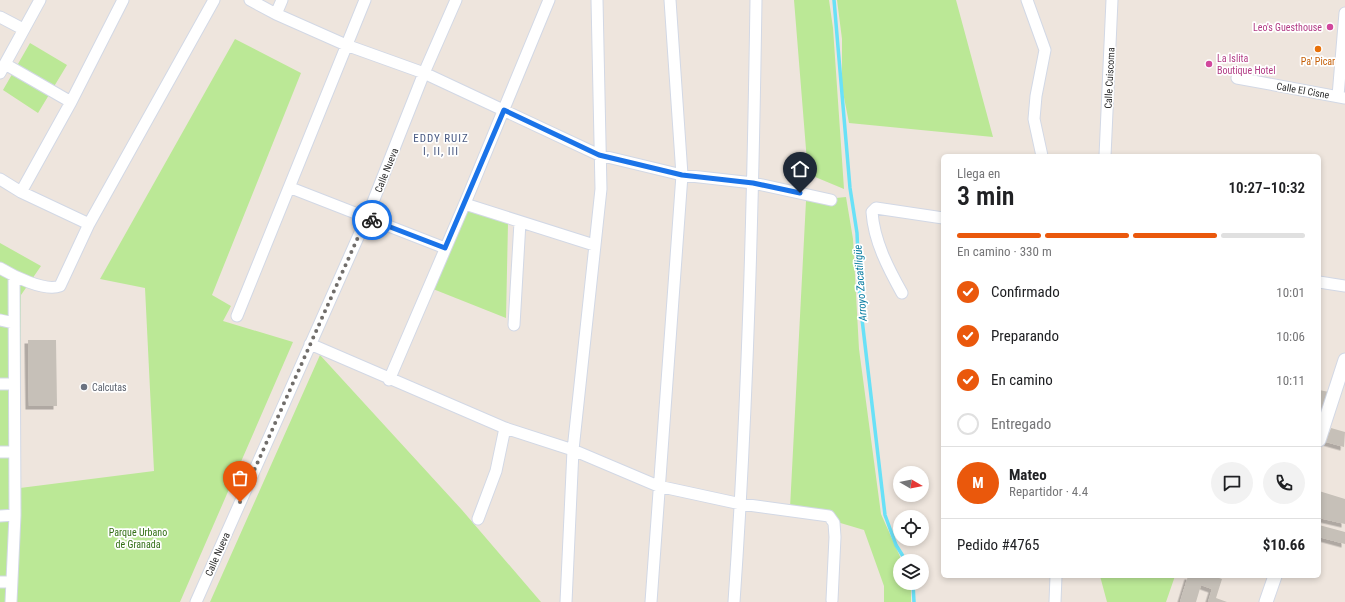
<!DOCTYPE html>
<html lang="es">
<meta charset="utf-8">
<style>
body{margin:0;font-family:"Roboto Condensed",sans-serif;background:#f2f2f2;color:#202124;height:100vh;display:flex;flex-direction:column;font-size:15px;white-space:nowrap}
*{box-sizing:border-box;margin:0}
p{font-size:13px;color:#757577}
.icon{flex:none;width:22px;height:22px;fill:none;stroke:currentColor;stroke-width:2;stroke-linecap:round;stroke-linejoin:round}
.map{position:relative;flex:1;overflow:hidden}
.side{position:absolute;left:941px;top:154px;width:380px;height:424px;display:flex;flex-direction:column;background:#fff;border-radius:6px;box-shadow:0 2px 6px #0003}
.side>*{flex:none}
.needle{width:26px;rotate:99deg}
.controls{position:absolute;left:893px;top:466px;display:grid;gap:8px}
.controls a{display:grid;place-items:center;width:36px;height:36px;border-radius:50%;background:#fff;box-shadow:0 2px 6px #0003;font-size:20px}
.pin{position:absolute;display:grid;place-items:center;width:34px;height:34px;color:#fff;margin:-41px -17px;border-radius:50% 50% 50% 0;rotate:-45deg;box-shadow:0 0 4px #0007}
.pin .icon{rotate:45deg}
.courier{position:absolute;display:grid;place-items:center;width:40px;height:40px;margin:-20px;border:3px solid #1a73e8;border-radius:50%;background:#fff;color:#222;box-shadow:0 1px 5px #0007}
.head em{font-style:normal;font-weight:600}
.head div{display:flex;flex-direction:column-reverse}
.head{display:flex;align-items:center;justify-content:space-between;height:68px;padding:0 16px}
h1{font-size:26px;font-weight:600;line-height:30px}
.bar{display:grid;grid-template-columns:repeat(4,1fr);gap:6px 4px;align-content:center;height:48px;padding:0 16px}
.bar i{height:5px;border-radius:3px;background:#e0e0e0}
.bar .current{background:#ea580c}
.bar p{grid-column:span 4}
.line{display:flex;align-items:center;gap:10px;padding:0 16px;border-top:1px solid #e0e0e0}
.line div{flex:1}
.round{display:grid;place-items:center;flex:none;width:42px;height:42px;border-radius:21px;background:#f2f2f2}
ol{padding:0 16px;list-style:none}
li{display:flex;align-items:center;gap:12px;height:44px}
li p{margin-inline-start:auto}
li .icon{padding:4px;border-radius:50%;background:#ea580c;color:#fff;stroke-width:4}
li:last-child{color:#757577}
li i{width:22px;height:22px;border:2px solid #e0e0e0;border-radius:50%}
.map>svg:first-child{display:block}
.green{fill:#bbe896}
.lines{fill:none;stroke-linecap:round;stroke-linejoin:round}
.stream{stroke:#69e1f7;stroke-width:3.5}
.building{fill:#c6c0b8;filter:url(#shadow)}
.minor-casing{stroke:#d2d8e5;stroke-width:13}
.tertiary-casing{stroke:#d2d8e5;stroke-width:15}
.minor{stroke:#fff;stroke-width:11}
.tertiary{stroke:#fff;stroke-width:13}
.done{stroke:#706d6a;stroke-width:4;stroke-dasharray:0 7.2}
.route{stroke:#1a73e8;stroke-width:5}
.hotel-dot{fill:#d1479c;stroke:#fff;stroke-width:1.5}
.food-dot{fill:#e8710a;stroke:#fff;stroke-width:1.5}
.worship-dot{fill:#6b7280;stroke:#fff;stroke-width:1.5}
.labels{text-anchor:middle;stroke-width:3.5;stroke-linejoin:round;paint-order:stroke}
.hotel-label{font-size:10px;fill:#b23c85;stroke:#fff;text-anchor:end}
.food-label{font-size:10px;fill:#c56008;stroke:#fff}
.street-label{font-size:10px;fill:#2c2c2c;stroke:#fff}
.worship-label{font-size:10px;fill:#5b616d;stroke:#fff;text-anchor:start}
.park-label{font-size:10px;fill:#326f15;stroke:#fff}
.neighbourhood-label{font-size:11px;letter-spacing:1px;fill:#485880;stroke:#fff}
.water-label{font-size:11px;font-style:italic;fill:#057ba0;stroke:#fff}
</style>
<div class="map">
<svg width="1345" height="602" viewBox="0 0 1345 602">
<defs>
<filter id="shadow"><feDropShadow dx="-3.5" dy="3.5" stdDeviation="0" flood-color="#0004"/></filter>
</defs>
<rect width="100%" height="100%" fill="#eee5dd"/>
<path class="green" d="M794 0H829L833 28 844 189 808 174Z
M837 0H956L993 137 849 123 842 87V39Z
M235 39 301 73 212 295 231 306 223 321 293 342 180 602H0V243L41 266 21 295 20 488 154 471 145 288 100 279Z
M30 43 67 65 38 113 3 90Z
M846 197 853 239 859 349 881 514 902 561H900V583H911V602H884V586L864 530 790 508 806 201Z
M467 211 508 223 506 318 433 289Z
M320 355 462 510 541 602H210Z
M1100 576H1175L1166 602H1107Z"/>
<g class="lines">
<path class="stream" d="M834 0 850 188 857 233 860 302 885 515 896 545 906 561
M913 583 914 602"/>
</g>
<path class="building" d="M28 340H56L57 406H29Z
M1319 390 1329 392 1319 421Z
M1331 428 1345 432 1344 447 1326 442Z
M1319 491 1345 499V524L1319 518Z
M1319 525 1345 532V544L1319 537Z
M1188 576H1213L1222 579 1216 598 1227 602H1208L1212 589 1201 585 1196 602H1180Z"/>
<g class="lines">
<defs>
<path id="minor" d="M250 0 276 14 346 45 424 73 599 155 682 175 753 183 831 200
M1027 0 1045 50 1036 96 1034 119 1042 156
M276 14 282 0
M0 17 23 29
M5 64 71 102
M0 73 40 0
M1237 78 1345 98
M1338 96 1345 13
M1105 156 1112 0
M0 179 21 192 89 224
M291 188 445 248
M21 192 71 102 123 0
M465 204 594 245
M0 268C13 276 45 292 60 286L89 224 214 0
M1319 282 1345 286
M902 293C888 268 874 241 872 212L876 208 943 218
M237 316 365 0
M0 320 14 323
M514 325 520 222
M310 344 505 428 573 450 658 486 741 504 829 516 834 523 835 537 832 600
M389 380 468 196 549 0
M0 384H14
M0 452H14
M0 516 15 515
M478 519 496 471 505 428
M0 582H12
M11 602 15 515 14 276
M196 602 367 217 424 73 456 0
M566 602 573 450 601 189 597 0
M651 602 682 175 670 0
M734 602C748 402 753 201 756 0
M1055 602 1056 576"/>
<path id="tertiary" d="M1319 440 1345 360
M1266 602 1275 576"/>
</defs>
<use href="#minor" class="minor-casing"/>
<use href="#tertiary" class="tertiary-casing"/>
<use href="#minor" class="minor"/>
<use href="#tertiary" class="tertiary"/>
</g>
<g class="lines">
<path class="done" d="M240 502 367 217 372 220"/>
<path class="route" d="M372 220 445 248 504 110 599 155 682 175 753 183 800 193"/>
</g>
<g class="hotel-dot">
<circle cx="1330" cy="27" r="4"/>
<circle cx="1209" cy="64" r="4"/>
</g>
<circle class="food-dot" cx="1318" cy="49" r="4"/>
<circle class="worship-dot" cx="84" cy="387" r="4"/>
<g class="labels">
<g class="hotel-label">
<text x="1322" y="31">Leo's Guesthouse</text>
<text x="1217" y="62" text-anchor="start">La Islita<tspan x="1217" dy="12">Boutique Hotel</tspan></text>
</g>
<g class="food-label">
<text x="1318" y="65">Pa' Picar</text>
</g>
<g class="street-label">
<text transform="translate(1109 78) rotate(-87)" y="4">Calle Cuiscoma</text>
<text transform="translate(1303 90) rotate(10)" y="4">Calle El Cisne</text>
<text transform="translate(386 170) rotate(-68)" y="4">Calle Nueva</text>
<text transform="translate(217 554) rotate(-66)" y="4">Calle Nueva</text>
</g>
<g class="worship-label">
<text x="92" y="391">Calcutas</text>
</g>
<g class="park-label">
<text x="138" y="536">Parque Urbano<tspan x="138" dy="12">de Granada</tspan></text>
</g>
<g class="neighbourhood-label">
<text x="441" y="142">EDDY RUIZ<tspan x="441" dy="13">I, II, III</tspan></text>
</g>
<g class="water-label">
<text transform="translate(860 283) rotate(-94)" y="4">Arroyo Zacatiligüe</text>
</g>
</g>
</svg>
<div class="controls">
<a><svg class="needle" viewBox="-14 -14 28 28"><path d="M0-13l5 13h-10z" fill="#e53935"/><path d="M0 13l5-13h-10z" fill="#757577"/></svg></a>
<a><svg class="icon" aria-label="locate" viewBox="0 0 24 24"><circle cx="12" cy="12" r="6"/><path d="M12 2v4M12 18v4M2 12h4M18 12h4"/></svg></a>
<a><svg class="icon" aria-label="layers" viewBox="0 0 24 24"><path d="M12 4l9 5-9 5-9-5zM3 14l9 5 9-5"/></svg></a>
</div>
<div class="pin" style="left:240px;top:502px;background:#ea580c"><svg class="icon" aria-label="bag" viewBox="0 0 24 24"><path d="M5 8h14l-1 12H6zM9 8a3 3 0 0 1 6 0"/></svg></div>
<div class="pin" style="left:800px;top:193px;background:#1f2937"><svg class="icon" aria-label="home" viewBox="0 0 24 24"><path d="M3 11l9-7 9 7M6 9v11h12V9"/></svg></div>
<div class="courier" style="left:372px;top:220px"><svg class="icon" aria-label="bike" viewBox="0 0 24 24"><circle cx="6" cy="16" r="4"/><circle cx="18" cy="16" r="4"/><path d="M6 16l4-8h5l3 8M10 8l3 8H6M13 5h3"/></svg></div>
<section class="side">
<div class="head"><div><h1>3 min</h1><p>Llega en</p></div><em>10:27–10:32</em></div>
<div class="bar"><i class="current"></i><i class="current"></i><i class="current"></i><i></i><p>En camino · 330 m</p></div>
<ol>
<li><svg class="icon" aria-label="check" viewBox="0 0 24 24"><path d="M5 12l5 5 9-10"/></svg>Confirmado<p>10:01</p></li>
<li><svg class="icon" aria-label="check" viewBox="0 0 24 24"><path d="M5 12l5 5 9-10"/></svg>Preparando<p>10:06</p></li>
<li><svg class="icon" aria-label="check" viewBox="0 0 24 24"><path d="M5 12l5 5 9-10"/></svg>En camino<p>10:11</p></li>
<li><i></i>Entregado</li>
</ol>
<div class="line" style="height:72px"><b class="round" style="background:#ea580c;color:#fff">M</b><div><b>Mateo</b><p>Repartidor · 4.4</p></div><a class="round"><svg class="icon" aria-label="chat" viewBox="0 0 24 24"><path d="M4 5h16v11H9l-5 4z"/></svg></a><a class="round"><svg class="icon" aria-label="phone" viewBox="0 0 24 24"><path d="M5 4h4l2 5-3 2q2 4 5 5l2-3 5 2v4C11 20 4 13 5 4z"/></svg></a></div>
<div class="line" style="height:52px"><div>Pedido #4765</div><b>$10.66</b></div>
</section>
</div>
